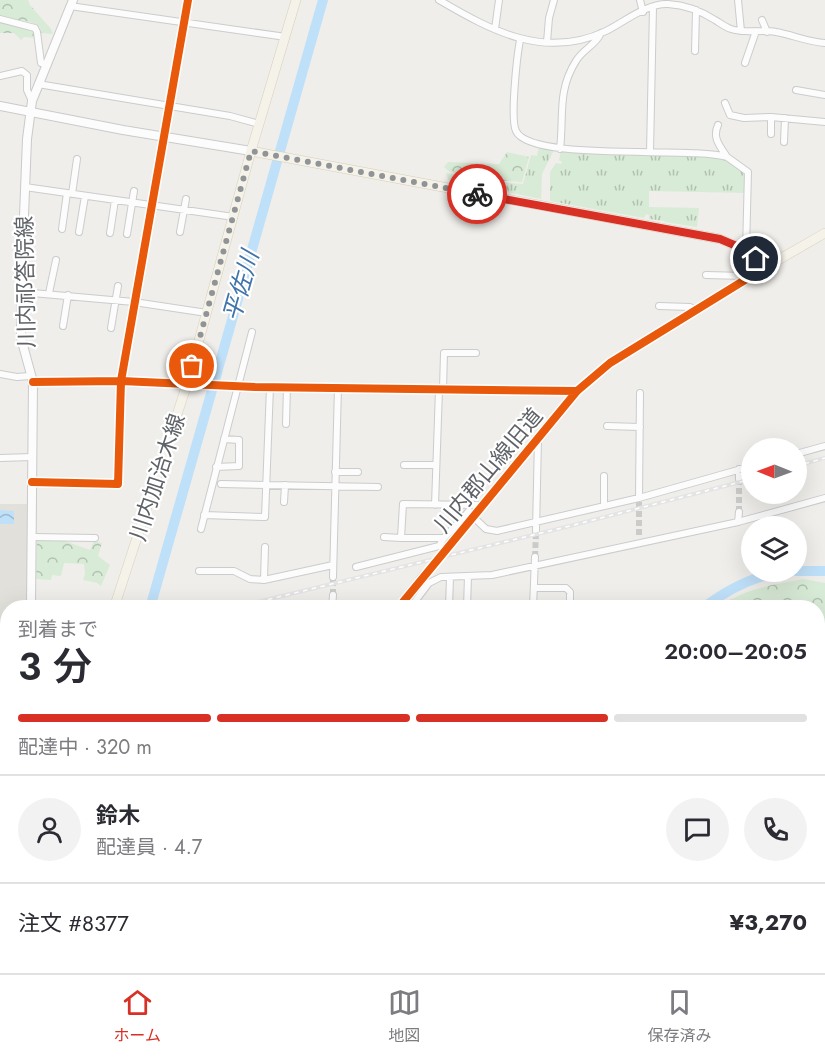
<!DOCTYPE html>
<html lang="ja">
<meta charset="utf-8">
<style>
body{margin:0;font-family:Jost,"Noto Sans JP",sans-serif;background:#f2f2f3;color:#2b2b33;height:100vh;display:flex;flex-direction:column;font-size:22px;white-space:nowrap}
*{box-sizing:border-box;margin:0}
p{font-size:20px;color:#7c7c81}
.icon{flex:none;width:33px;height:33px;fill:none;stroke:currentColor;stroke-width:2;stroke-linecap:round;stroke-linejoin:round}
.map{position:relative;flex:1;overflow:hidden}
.details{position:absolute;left:0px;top:600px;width:825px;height:374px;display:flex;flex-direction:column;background:#fff;border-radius:24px 24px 0 0;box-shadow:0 6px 24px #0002}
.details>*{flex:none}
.needle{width:39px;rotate:271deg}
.controls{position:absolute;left:741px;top:438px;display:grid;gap:12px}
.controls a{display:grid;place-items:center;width:66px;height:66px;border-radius:50%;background:#fff;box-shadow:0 6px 24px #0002;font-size:30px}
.pin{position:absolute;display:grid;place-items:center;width:51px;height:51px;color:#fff;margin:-26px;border:3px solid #fff;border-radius:50%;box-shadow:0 2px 6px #0007}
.courier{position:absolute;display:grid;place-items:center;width:60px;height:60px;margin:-30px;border:4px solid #d93025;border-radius:50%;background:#fff;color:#222;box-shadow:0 2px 8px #0007}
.overview em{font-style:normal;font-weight:600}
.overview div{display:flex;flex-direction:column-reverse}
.overview{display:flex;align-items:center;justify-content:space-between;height:102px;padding:0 18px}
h1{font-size:39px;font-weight:600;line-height:45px}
.bar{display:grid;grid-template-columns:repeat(4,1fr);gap:9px 6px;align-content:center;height:72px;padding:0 18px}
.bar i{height:8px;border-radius:4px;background:#e1e1e2}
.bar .selected{background:#d93025}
.bar p{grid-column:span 4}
.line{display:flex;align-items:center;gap:15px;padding:0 18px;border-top:2px solid #e1e1e2}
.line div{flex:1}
.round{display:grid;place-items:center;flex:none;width:63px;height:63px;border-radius:32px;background:#f2f2f3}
.tabs{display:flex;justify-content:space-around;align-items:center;height:84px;border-top:2px solid #e1e1e2;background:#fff;font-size:16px;color:#7c7c81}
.tabs a{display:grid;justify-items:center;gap:3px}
.tabs .selected{color:#d93025}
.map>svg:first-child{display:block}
.education{fill:#e2e0da}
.grass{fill:url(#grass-tufts)}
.forest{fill:url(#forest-crowns)}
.cemetery{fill:url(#cemetery-stones)}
.park{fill:url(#park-dots)}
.water{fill:url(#water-waves)}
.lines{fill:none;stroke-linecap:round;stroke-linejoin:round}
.river{stroke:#bfe0f9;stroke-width:10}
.street-tunnel{stroke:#cbcbca;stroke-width:6;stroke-dasharray:6 3;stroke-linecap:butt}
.secondary-tunnel{stroke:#cbcbca;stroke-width:8;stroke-dasharray:8 4;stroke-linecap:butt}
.street-casing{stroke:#cbcccc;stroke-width:8}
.secondary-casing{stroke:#cacacb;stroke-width:10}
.primary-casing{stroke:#d7ceb8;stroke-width:10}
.street{stroke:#fdfcfc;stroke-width:6}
.secondary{stroke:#fdfcfc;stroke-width:8}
.primary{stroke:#f4f2e9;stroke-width:9}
.rail-casing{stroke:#e4e4e4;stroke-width:4}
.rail{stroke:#fff;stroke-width:1.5;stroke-dasharray:4.5;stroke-linecap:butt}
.cycleway-casing{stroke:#fff;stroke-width:11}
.cycleway{stroke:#e8590c;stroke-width:8}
.done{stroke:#919496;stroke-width:6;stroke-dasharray:0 10.8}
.route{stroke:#d93025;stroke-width:8}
.labels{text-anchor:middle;stroke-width:4.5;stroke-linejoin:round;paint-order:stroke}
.street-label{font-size:22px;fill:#5f6368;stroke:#fff}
.water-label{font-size:24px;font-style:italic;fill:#4174aa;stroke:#fff}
</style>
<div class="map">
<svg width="825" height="973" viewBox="0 0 825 973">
<defs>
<pattern id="grass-tufts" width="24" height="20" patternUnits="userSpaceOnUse" patternTransform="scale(1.5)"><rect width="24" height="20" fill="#d8ebd6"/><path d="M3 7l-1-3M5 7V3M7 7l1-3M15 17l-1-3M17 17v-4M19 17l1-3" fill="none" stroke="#b2c2b1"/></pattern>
<pattern id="forest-crowns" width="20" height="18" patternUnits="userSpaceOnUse" patternTransform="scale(1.5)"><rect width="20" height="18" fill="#d8ebd6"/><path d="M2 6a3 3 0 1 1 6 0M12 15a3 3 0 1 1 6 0" fill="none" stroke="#b2c2b1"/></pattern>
<pattern id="cemetery-stones" width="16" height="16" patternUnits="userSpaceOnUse" patternTransform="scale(1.5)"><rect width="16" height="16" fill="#d8ebd6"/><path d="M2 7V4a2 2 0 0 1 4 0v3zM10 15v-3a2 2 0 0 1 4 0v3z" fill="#b2c2b1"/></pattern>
<pattern id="park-dots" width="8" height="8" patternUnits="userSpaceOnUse" patternTransform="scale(1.5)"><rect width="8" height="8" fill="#d8ebd6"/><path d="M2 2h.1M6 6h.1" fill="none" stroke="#b2c2b1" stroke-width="1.8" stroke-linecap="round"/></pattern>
<pattern id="water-waves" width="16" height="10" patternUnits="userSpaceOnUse" patternTransform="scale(1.5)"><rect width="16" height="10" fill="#bfe0f9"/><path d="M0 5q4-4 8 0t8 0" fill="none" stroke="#9eb9cd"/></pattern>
</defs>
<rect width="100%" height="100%" fill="#efeeea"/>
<path class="education" d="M0 504H28L27 607 8 608 7 640H0Z"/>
<path class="grass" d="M539 146 554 150 542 174 541 199 472 185V183L466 182 465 184 448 180 446 173 479 180 485 185 494 182 523 184 531 155 537 156Z
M561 151 722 158 746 173V193L649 191V207L699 208 697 227 665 222 664 221 649 219V215L646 214 644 218 550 201V172L556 163 561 164 562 162 559 160Z"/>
<path class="forest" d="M0 0H28L30 5 51 29 53 34 41 33 40 27C24 16 11 23 0 15Z
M0 22 32 30 35 33V38L24 37 21 40 14 33H0Z
M507 152 529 157 522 182 494 180 485 183C473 173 455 178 444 167L448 162 499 164Z
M37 540H62L90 550 94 541 102 543 98 556 110 565 101 586 97 583 83 580 85 574 84 564 64 563 61 576 52 575 51 580 36 579Z
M803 579 825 583V688L818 713V608L720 607C744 588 773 585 803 579Z
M146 966H405L400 973H142Z
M689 966H786L787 973H690Z"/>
<path class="cemetery" d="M60 966H107L114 973H59Z"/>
<path class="park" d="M825 864V973H795L789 966H818V866Z"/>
<path class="water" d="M0 510 14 511V524H0Z"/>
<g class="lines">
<path class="river" d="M796 571H825
M150 608 323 0
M703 608C728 589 754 575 784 572
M0 813 8 806
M623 966 626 973"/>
<path class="street-tunnel" d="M739 512V479
M639 535V498
M535 557 536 531
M333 595V577"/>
<path class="secondary-tunnel" d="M424 575 444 552"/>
<defs>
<path id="street" d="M439 0C492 31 545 60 606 31 624 22 647 3 668 4 685 5 701 11 715 20 720 23 725 27 731 29 745 34 761 29 776 32 793 35 808 42 825 43
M640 0 643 12
M738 0 741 31
M70 6 286 37
M0 19 35 28 37 32 41 63 46 65
M762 20 767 32
M495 29 499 0
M520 40C517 56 510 119 516 131 530 162 692 146 727 157L748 172 746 250
M547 42 549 18 554 0
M695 51 696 10
M745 63 756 31
M0 76 22 71 27 75V90L32 101
M38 84 230 116 259 124
M796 90 825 95
M725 103 730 115 744 118 771 117
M718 125C712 138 720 146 727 157
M771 134V117L825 122
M784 142 785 118
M560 149C564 116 557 91 576 61 583 49 596 45 601 33
M650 152 653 7
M25 187 234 217
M72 194 77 159
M62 229 67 193
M79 232 85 196
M180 232 186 199
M110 233 115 200
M127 234 134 191
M706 275 745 276
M745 278 746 261
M21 292 134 302 207 313
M49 293 56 260
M659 306 690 307 696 310
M63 326 68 295
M111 328 118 286
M0 374 17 377 30 376
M33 382 121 381 255 387 577 391
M443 389 444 353H476
M286 424 287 386
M607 426 640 427
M796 454 825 446
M0 458 32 457
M404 465H436
M216 467 239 466V440L224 439
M335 472H358
M739 479V469
M32 482 118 484 121 381 188 0
M221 484 378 487
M639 498 640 393
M284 502 285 485
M435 505 439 389
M604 506V476
M468 512 486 529 497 531 639 498 752 466
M204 515 265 517 270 387
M738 522 739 512
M201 529 252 332
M536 531 538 438
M33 537 95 538
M384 537 401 538 403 504 482 505
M401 538H444L469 511
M265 547 264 580 333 565
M356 567 439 546 444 538
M199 571H234L250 579 264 580
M333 577 338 387
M534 588H566L570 592V608
M332 608 333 595
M410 608 429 583 441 577 492 575 738 522 825 498
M449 608 450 577
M467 608 468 576
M533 608 535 557
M0 644H8
M0 709 8 705
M818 807 825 806
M0 861 4 848
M0 891 8 905
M12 966 15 973
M494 973 496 966
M545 973 546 966
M675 973 677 966"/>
<path id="secondary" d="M0 106 123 130 251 151
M444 552 577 391 610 363 766 267
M31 608 33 382 21 338V292L27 139 32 101 73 0
M398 608 424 575
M0 755 8 746"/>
<path id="primary" d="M251 151 720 239 746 250 766 267 825 233
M114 608 187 384 251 151 296 0
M0 775 8 769"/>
</defs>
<use href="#street" class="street-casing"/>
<use href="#secondary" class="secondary-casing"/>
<use href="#primary" class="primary-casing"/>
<use href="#street" class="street"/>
<use href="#secondary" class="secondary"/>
<use href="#primary" class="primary"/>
<defs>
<path id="rail" d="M796 466 825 458
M233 608 570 526 752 479
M0 663 8 662
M0 688 8 686
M568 966 573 973"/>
</defs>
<use href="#rail" class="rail-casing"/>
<use href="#rail" class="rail"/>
<defs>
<path id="cycleway" d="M33 382 121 381 255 387 577 391
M32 482 118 484 121 381 188 0
M398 608 577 391 610 363 766 267"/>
</defs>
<use href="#cycleway" class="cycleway-casing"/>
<use href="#cycleway" class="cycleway"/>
</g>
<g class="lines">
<path class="done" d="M192 366 251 151 477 194"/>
<path class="route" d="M477 194 720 239 746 250 756 259"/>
</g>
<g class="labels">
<g class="street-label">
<text transform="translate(25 282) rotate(-91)" y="8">川内祁答院線</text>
<text transform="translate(488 470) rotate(-50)" y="8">川内郡山線旧道</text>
<text transform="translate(157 477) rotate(-72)" y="8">川内加治木線</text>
</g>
<g class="water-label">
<text transform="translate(241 286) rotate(-74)" y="8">平佐川</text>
</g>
</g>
</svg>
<div class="controls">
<a><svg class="needle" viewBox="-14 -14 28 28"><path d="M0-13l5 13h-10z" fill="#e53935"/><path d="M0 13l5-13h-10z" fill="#7c7c81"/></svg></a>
<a><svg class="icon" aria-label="layers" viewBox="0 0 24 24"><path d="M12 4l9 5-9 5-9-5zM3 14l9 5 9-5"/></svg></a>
</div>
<div class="pin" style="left:192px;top:366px;background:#ea580c"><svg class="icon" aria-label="bag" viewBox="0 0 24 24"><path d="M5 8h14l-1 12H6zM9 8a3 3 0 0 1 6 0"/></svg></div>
<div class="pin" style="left:756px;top:259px;background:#1f2937"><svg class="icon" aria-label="home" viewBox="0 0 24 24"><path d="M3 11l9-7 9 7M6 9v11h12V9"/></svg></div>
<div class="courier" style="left:477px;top:194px"><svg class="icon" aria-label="bike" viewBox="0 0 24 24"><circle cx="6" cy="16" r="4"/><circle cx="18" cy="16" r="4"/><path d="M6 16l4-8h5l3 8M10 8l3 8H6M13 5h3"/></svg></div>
<section class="details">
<div class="overview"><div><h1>3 分</h1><p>到着まで</p></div><em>20:00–20:05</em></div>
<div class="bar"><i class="selected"></i><i class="selected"></i><i class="selected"></i><i></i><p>配達中 · 320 m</p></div>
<div class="line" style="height:108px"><a class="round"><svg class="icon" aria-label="person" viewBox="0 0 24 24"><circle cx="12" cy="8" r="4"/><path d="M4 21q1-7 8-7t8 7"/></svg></a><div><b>鈴木</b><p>配達員 · 4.7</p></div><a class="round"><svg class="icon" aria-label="chat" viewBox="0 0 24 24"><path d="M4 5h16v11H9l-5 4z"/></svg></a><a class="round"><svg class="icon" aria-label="phone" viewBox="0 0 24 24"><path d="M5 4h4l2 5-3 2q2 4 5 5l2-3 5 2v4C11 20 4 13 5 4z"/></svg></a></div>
<div class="line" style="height:78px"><div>注文 #8377</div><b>¥3,270</b></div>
</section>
</div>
<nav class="tabs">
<a class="selected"><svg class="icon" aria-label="home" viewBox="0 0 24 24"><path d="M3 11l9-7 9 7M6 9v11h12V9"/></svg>ホーム</a>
<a><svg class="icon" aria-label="map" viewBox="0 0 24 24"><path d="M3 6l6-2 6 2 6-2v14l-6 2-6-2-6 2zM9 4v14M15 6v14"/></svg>地図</a>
<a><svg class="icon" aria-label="saved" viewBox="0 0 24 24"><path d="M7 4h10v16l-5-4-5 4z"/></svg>保存済み</a>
</nav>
